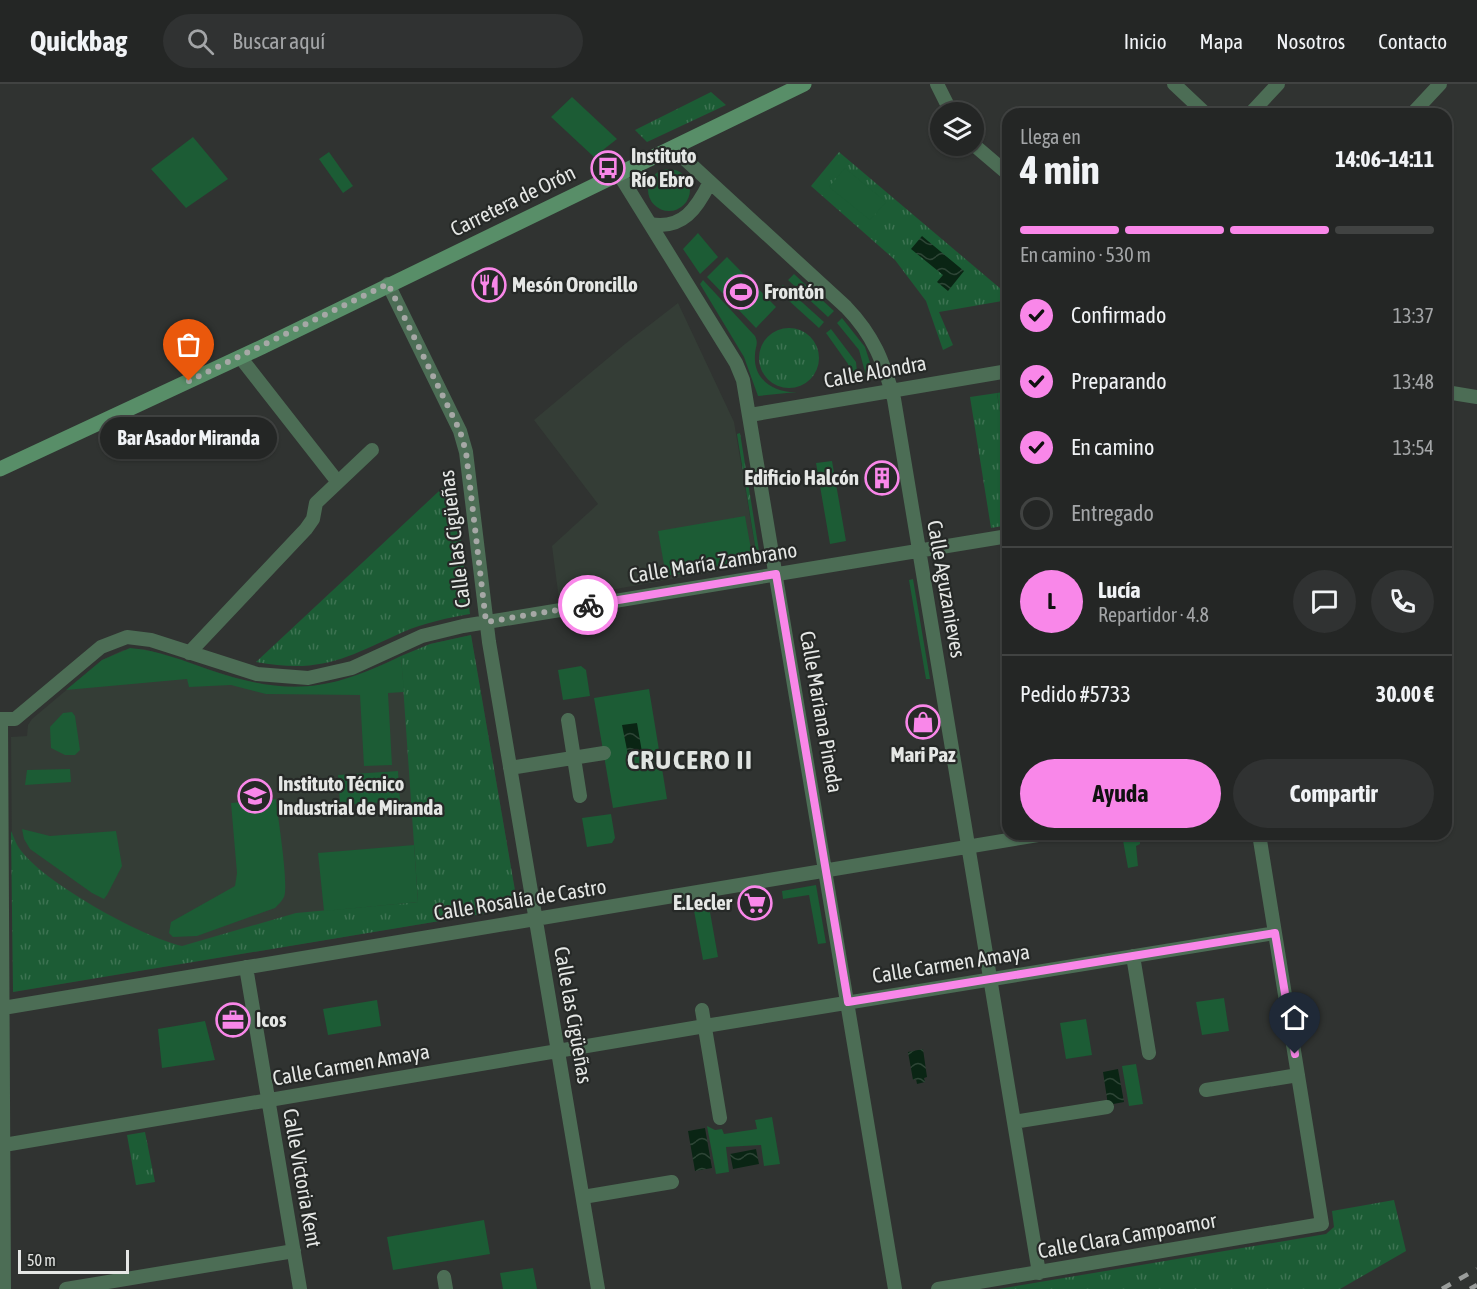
<!DOCTYPE html>
<html lang="es">
<meta charset="utf-8">
<style>
body{margin:0;font-family:"Asap Condensed",sans-serif;background:#303232;color:#f1f3f6;height:100vh;display:flex;flex-direction:column;font-size:22px;white-space:nowrap}
*{box-sizing:border-box;margin:0}
p{font-size:20px;color:#a3a5a7}
.icon{flex:none;width:33px;height:33px;fill:none;stroke:currentColor;stroke-width:2;stroke-linecap:round;stroke-linejoin:round}
.map{position:relative;flex:1;overflow:hidden}
.drawer{position:absolute;left:1002px;top:24px;width:450px;height:732px;display:flex;flex-direction:column;background:#242625;border-radius:18px;box-shadow:0 2px 4px #0004,0 0 0 2px #414342}
.drawer>*{flex:none}
.controls{position:absolute;left:930px;top:18px;display:grid;gap:12px}
.controls a{display:grid;place-items:center;width:54px;height:54px;border-radius:50%;background:#242625;box-shadow:0 2px 4px #0004,0 0 0 2px #414342;font-size:30px}
.scale{position:absolute;left:18px;bottom:15px;width:111px;box-sizing:border-box;padding-left:6px;border:3px solid #e5e7e5;border-top:0;font-size:16px;line-height:21px;white-space:nowrap;color:#e5e7e5;-webkit-text-stroke:4px #262927;paint-order:stroke}
.pin{position:absolute;display:grid;place-items:center;width:51px;height:51px;color:#fff;margin:-62px -26px;border-radius:50% 50% 50% 0;rotate:-45deg;box-shadow:0 0 6px #0007}
.pin .icon{rotate:45deg}
.courier{position:absolute;display:grid;place-items:center;width:60px;height:60px;margin:-30px;border:4px solid #f987e9;border-radius:50%;background:#fff;color:#222;box-shadow:0 2px 8px #0007}
.bubble{position:absolute;height:42px;border-radius:21px;background:#242625;box-shadow:0 2px 4px #0004,0 0 0 2px #414342;font-size:20px;font-weight:700;line-height:42px;text-align:center}
.summary em{font-style:normal;font-weight:700}
.summary div{display:flex;flex-direction:column-reverse}
.summary{display:flex;align-items:center;justify-content:space-between;height:102px;padding:0 18px}
h1{font-size:39px;font-weight:700;line-height:45px}
.bar{display:grid;grid-template-columns:repeat(4,1fr);gap:9px 6px;align-content:center;height:72px;padding:0 18px}
.bar i{height:8px;border-radius:4px;background:#414342}
.bar .active{background:#f987e9}
.bar p{grid-column:span 4}
.line{display:flex;align-items:center;gap:15px;padding:0 18px;border-top:2px solid #414342}
.line div{flex:1}
.round{display:grid;place-items:center;flex:none;width:63px;height:63px;border-radius:32px;background:#303232}
ol{padding:0 18px;list-style:none}
li{display:flex;align-items:center;gap:18px;height:66px}
li p{margin-inline-start:auto}
li .icon{padding:6px;border-radius:50%;background:#f987e9;color:#111;stroke-width:4}
li:last-child{color:#a3a5a7}
li i{width:33px;height:33px;border:3px solid #414342;border-radius:50%}
.button{display:flex;gap:12px;margin-top:auto;padding:12px 18px}
.button a{flex:1;height:69px;border-radius:36px;background:#f987e9;color:#111;font-size:24px;font-weight:700;line-height:69px;text-align:center}
.button a+a{background:#303232;color:#f1f3f6}
header{display:flex;align-items:center;gap:36px;box-sizing:border-box;height:84px;padding:0 30px;background:#242625;border-bottom:2px solid #414342}
header strong{font-size:28px}
nav{display:flex;gap:33px;margin-inline-start:auto;font-size:21px}
.search{width:420px;height:54px;background:#303232;display:flex;align-items:center;gap:15px;box-sizing:border-box;padding:0 21px;border-radius:33px;color:#a3a5a7;font-size:22px}
.map>svg:first-child{display:block}
.built{fill:#343d36}
.grass{fill:url(#grass-tufts)}
.garden{fill:#1c5c35}
.water{fill:url(#water-waves)}
.lines{fill:none;stroke-linecap:round;stroke-linejoin:round}
.street{stroke:#4c6d55;stroke-width:14}
.secondary{stroke:#588e68;stroke-width:15}
.rail{stroke:#9a9d9b;stroke-width:4.5;stroke-dasharray:10 10;stroke-linecap:butt}
.done{stroke:#a6a8a6;stroke-width:6;stroke-dasharray:0 10.8}
.route{stroke:#f987e9;stroke-width:8}
.labels{text-anchor:middle;stroke-width:4.5;stroke-linejoin:round;paint-order:stroke}
.poi-label{font-size:21px;font-weight:bold;fill:#e5e7e5;stroke:#262927;text-anchor:start}
.street-label{font-size:21px;fill:#e5e7e5;stroke:#262927}
.district-label{font-size:27px;font-weight:bold;letter-spacing:1.5px;fill:#e0e4e1;stroke:#262927}
</style>
<header>
<strong>Quickbag</strong>
<div class="search"><svg class="icon" aria-label="search" viewBox="0 0 24 24"><circle cx="10" cy="10" r="6"/><path d="M15 15l6 6"/></svg>Buscar aquí</div>
<nav><a>Inicio</a><a>Mapa</a><a>Nosotros</a><a>Contacto</a></nav>
</header>
<div class="map">
<svg width="1477" height="1205" viewBox="0 0 1477 1205">
<defs>
<pattern id="grass-tufts" width="24" height="20" patternUnits="userSpaceOnUse" patternTransform="scale(1.5)"><rect width="24" height="20" fill="#1c5c35"/><path d="M3 7l-1-3M5 7V3M7 7l1-3M15 17l-1-3M17 17v-4M19 17l1-3" fill="none" stroke="#3d7352"/></pattern>
<pattern id="water-waves" width="16" height="10" patternUnits="userSpaceOnUse" patternTransform="scale(1.5)"><rect width="16" height="10" fill="#0a2514"/><path d="M0 5q4-4 8 0t8 0" fill="none" stroke="#2e4536"/></pattern>
</defs>
<rect width="100%" height="100%" fill="#303331"/>
<path class="built" d="M678 219 734 338 758 480 559 515 552 462 598 420 534 336 625 260Z
M471 551 518 824 13 908 11 653 27 652 28 641 32 635 102 576 123 566 144 565 242 596 272 602 309 603 350 595 430 560Z"/>
<path class="grass" d="M711 8 726 21 647 58 635 46Z
M839 68 1008 211V216L939 228 953 261 943 266 926 217 895 176 811 102Z
M759 274a30 30 0 1 1 60 0a30 30 0 1 1-60 0Z
M997 309 1008 377V441L991 444 970 313Z
M740 349 761 479 758 480 737 350Z
M453 394 470 530C447 534 424 539 403 548 346 574 321 590 256 578Z
M471 551 518 824 13 908 11 747C14 753 16 760 19 764 42 798 142 853 182 862L296 829 418 818 401 572 430 560Z
M145 1048 155 1098 136 1101 127 1051Z
M1394 1116 1406 1167 1340 1205H998L1326 1150 1334 1143 1332 1127Z"/>
<path class="garden" d="M572 13 617 55 594 73 551 33Z
M193 53 228 95 186 124 151 85Z
M329 68 353 102 343 109 319 75Z
M845 84 886 118 870 136 829 103Z
M648 106a21 21 0 1 1 42 0a21 21 0 1 1-42 0Z
M698 149 718 173 700 190 683 165Z
M727 173 776 223 756 244 707 193Z
M794 190 834 227 828 233 788 196Z
M703 196 755 252C759 260 755 263 755 271 753 296 775 309 797 308L758 312 744 273 700 200Z
M783 201 824 238 819 244 777 206Z
M842 234 865 263 874 291 871 296 867 295 859 266 837 239Z
M831 245 856 278 858 298 852 297 848 280 826 249Z
M1008 307V377L997 309Z
M832 377 846 457 830 460 816 379Z
M745 432 753 476 666 492 658 447Z
M913 495 930 595H926L909 496Z
M130 564C158 566 184 577 210 586 288 612 327 608 401 572L404 608 388 609 392 681 364 682 360 611 266 610 231 601 189 603 187 595 66 606 102 576Z
M581 582 586 586 590 612 563 616 558 586Z
M649 605 667 715 613 724 594 614Z
M72 628 75 632 80 666 75 671H65L51 664 50 643 63 629Z
M70 685 71 698 25 701 27 686Z
M398 687 400 717 340 721 338 691Z
M276 715C278 735 289 801 284 813 282 817 278 821 275 824L197 852 173 853 169 849 171 838 235 802 237 789 231 719Z
M611 730 615 754 612 759 587 763 582 734Z
M22 745 50 752 116 747 122 782 107 811 104 815 92 809 30 765 24 755Z
M1151 750 1140 755V760L1136 762 1138 782 1128 784 1122 751Z
M414 761 418 818 324 827 318 769Z
M816 801 826 859 818 860 809 811 783 815 782 807Z
M730 815 732 824 710 828 718 873 703 876 693 821Z
M1224 914 1229 947 1202 951 1196 918Z
M377 916 381 942 328 951 323 925Z
M1086 935 1092 971 1066 975 1060 939Z
M205 937 215 976 162 984 158 945Z
M1136 980 1143 1020 1129 1022 1122 982Z
M772 1033 780 1080 764 1082 761 1061 726 1063 729 1088 716 1090 707 1042 715 1046 722 1045 724 1050 757 1045 755 1036Z
M484 1136 490 1170 393 1186 387 1153Z
M533 1184 537 1205H503L500 1189Z"/>
<path class="water" d="M922 152 964 187 948 207 937 198 943 191 911 165Z
M637 639 642 668 628 671 622 641Z
M923 965 927 993 924 994 925 998 917 1000 916 995 913 996 908 968Z
M1118 985 1124 1018 1108 1021 1103 988Z
M705 1044 712 1084 695 1087 688 1047Z
M756 1065 759 1080 733 1085 730 1070Z"/>
<g class="lines">
<path class="street" d="M937 0 951 28
M1174 0 1206 30
M1250 30 1278 0
M1412 30 1440 0
M974 61 1008 90
M673 64 846 223C874 252 883 277 894 315L1039 1189
M619 90 736 279 743 296 895 1205
M650 140C683 146 697 124 710 98
M388 200 460 347 466 368 489 558 598 1205
M240 273 337 397
M1446 308 1477 313
M750 331 1008 287
M189 569 306 445 313 435 316 419 372 366
M0 635H15L101 563 127 553 151 556 257 590 308 594 352 584 422 552 463 542 1008 452
M1 635 4 1205
M568 636 580 712
M510 684 604 669
M1133 872 1149 969
M246 883 300 1205
M3 924 1044 750
M702 926 720 1034
M1206 1006 1298 991
M1014 1038 1107 1023
M4 1061 705 942 1275 849
M583 1113 672 1098
M444 1193 446 1205
M66 1205 294 1167
M938 1205 1322 1140 1259 750"/>
<path class="secondary" d="M0 385 262 263 804 0"/>
<path class="rail" d="M1442 1205 1477 1185
M1470 1205 1477 1201"/>
</g>
<g class="lines">
<path class="done" d="M189 297 388 200 460 347 466 368 486 538 588 521"/>
<path class="route" d="M588 521 776 490 848 918 1275 849 1295 970"/>
</g>
<defs>
<symbol id="bus-ring" viewBox="-11 -11 22 22"><circle r="9.5" fill="#262927" stroke="#f987e9" stroke-width="1.5"/><path d="M-5-6H5V4H4V6H2V4H-2V6H-4V4H-5ZM-3.5-4V0h7V-4ZM-3.5 1.2v1.5H-2V1.2ZM2 1.2v1.5H3.5V1.2Z" fill="#f987e9"/></symbol>
<symbol id="restaurant-ring" viewBox="-11 -11 22 22"><circle r="9.5" fill="#262927" stroke="#f987e9" stroke-width="1.5"/><path d="M-5-6h1v4h1v-4h1v4h1v-4h1v5L-1.5 .5V6h-2V.5L-5-1ZM5-6V6H3V1.5H1.5Q1.5-4 5-6Z" fill="#f987e9"/></symbol>
<symbol id="stadium-ring" viewBox="-11 -11 22 22"><circle r="9.5" fill="#262927" stroke="#f987e9" stroke-width="1.5"/><path d="M0-5a6.5 5 0 1 0 0 10a6.5 5 0 1 0 0-10ZM-3.5-1.8h7v3.6h-7Z" fill="#f987e9"/></symbol>
<symbol id="building-ring" viewBox="-11 -11 22 22"><circle r="9.5" fill="#262927" stroke="#f987e9" stroke-width="1.5"/><path d="M-4-6H4V6H1V3H-1V6H-4ZM-2.5-4.3h1.7v1.8h-1.7ZM.8-4.3h1.7v1.8H.8ZM-2.5-1h1.7V.8h-1.7ZM.8-1h1.7V.8H.8Z" fill="#f987e9"/></symbol>
<symbol id="shop-ring" viewBox="-11 -11 22 22"><circle r="9.5" fill="#262927" stroke="#f987e9" stroke-width="1.5"/><path d="M-5-2.5h2.3a2.7 3.5 0 0 1 5.4 0H5L5.5 6h-11ZM-1.5-2.5h3a1.5 2.3 0 0 0-3 0Z" fill="#f987e9"/></symbol>
<symbol id="university-ring" viewBox="-11 -11 22 22"><circle r="9.5" fill="#262927" stroke="#f987e9" stroke-width="1.5"/><path d="M0-5L7-2L0 1L-7-2ZM-4 1L0 2.5L4 1V4Q0 6-4 4Z" fill="#f987e9"/></symbol>
<symbol id="supermarket-ring" viewBox="-11 -11 22 22"><circle r="9.5" fill="#262927" stroke="#f987e9" stroke-width="1.5"/><path d="M-6-5.5h2.5l.6 2H6L4.5 2H-2.5L-4.4-4H-6ZM-1.5 3.2a1.3 1.3 0 1 0 .1 0ZM3 3.2a1.3 1.3 0 1 0 .1 0Z" fill="#f987e9"/></symbol>
<symbol id="office-ring" viewBox="-11 -11 22 22"><circle r="9.5" fill="#262927" stroke="#f987e9" stroke-width="1.5"/><path d="M-6-3h4V-5.5h4V-3h4V5H-6ZM-1-4.5V-3h2v-1.5ZM-6 0V1H6V0Z" fill="#f987e9"/></symbol>
</defs>
<g fill-rule="evenodd">
<use href="#bus-ring" x="589" y="65" width="38" height="38"/>
<use href="#restaurant-ring" x="470" y="182" width="38" height="38"/>
<use href="#stadium-ring" x="722" y="189" width="38" height="38"/>
<use href="#building-ring" x="863" y="375" width="38" height="38"/>
<use href="#shop-ring" x="904" y="619" width="38" height="38"/>
<use href="#university-ring" x="236" y="693" width="38" height="38"/>
<use href="#supermarket-ring" x="736" y="800" width="38" height="38"/>
<use href="#office-ring" x="214" y="917" width="38" height="38"/>
</g>
<g class="labels">
<g class="poi-label">
<text x="631" y="79">Instituto<tspan x="631" dy="24">Río Ebro</tspan></text>
<text x="512" y="208">Mesón Oroncillo</text>
<text x="764" y="215">Frontón</text>
<text x="859" y="401" text-anchor="end">Edificio Halcón</text>
<text x="923" y="678" text-anchor="middle">Mari Paz</text>
<text x="278" y="707">Instituto Técnico<tspan x="278" dy="24">Industrial de Miranda</tspan></text>
<text x="732" y="826" text-anchor="end">E.Lecler</text>
<text x="256" y="943">Icos</text>
</g>
<g class="street-label">
<text transform="translate(513 117) rotate(-26)" y="7">Carretera de Orón</text>
<text transform="translate(875 288) rotate(-10)" y="7">Calle Alondra</text>
<text transform="translate(455 455) rotate(-97)" y="7">Calle las Cigüeñas</text>
<text transform="translate(713 479) rotate(-9)" y="7">Calle María Zambrano</text>
<text transform="translate(946 505) rotate(80)" y="7">Calle Aguzanieves</text>
<text transform="translate(821 628) rotate(80)" y="7">Calle Mariana Pineda</text>
<text transform="translate(520 816) rotate(-9)" y="7">Calle Rosalía de Castro</text>
<text transform="translate(951 880) rotate(-9)" y="7">Calle Carmen Amaya</text>
<text transform="translate(573 931) rotate(80)" y="7">Calle las Cigüeñas</text>
<text transform="translate(351 981) rotate(-10)" y="7">Calle Carmen Amaya</text>
<text transform="translate(302 1094) rotate(80)" y="7">Calle Victoria Kent</text>
<text transform="translate(1127 1152) rotate(-10)" y="7">Calle Clara Campoamor</text>
</g>
<g class="district-label">
<text x="690" y="685">CRUCERO II</text>
</g>
</g>
</svg>
<div class="controls">
<a><svg class="icon" aria-label="layers" viewBox="0 0 24 24"><path d="M12 4l9 5-9 5-9-5zM3 14l9 5 9-5"/></svg></a>
</div>
<div class="scale">50 m</div>
<div class="pin" style="left:189px;top:297px;background:#ea580c"><svg class="icon" aria-label="bag" viewBox="0 0 24 24"><path d="M5 8h14l-1 12H6zM9 8a3 3 0 0 1 6 0"/></svg></div>
<div class="pin" style="left:1295px;top:970px;background:#1f2937"><svg class="icon" aria-label="home" viewBox="0 0 24 24"><path d="M3 11l9-7 9 7M6 9v11h12V9"/></svg></div>
<div class="courier" style="left:588px;top:521px"><svg class="icon" aria-label="bike" viewBox="0 0 24 24"><circle cx="6" cy="16" r="4"/><circle cx="18" cy="16" r="4"/><path d="M6 16l4-8h5l3 8M10 8l3 8H6M13 5h3"/></svg></div>
<div class="bubble" style="left:100px;top:333px;width:177px">Bar Asador Miranda</div>
<section class="drawer">
<div class="summary"><div><h1>4 min</h1><p>Llega en</p></div><em>14:06–14:11</em></div>
<div class="bar"><i class="active"></i><i class="active"></i><i class="active"></i><i></i><p>En camino · 530 m</p></div>
<ol>
<li><svg class="icon" aria-label="check" viewBox="0 0 24 24"><path d="M5 12l5 5 9-10"/></svg>Confirmado<p>13:37</p></li>
<li><svg class="icon" aria-label="check" viewBox="0 0 24 24"><path d="M5 12l5 5 9-10"/></svg>Preparando<p>13:48</p></li>
<li><svg class="icon" aria-label="check" viewBox="0 0 24 24"><path d="M5 12l5 5 9-10"/></svg>En camino<p>13:54</p></li>
<li><i></i>Entregado</li>
</ol>
<div class="line" style="height:108px"><b class="round" style="background:#f987e9;color:#111">L</b><div><b>Lucía</b><p>Repartidor · 4.8</p></div><a class="round"><svg class="icon" aria-label="chat" viewBox="0 0 24 24"><path d="M4 5h16v11H9l-5 4z"/></svg></a><a class="round"><svg class="icon" aria-label="phone" viewBox="0 0 24 24"><path d="M5 4h4l2 5-3 2q2 4 5 5l2-3 5 2v4C11 20 4 13 5 4z"/></svg></a></div>
<div class="line" style="height:78px"><div>Pedido #5733</div><b>30.00 €</b></div>
<div class="button"><a>Ayuda</a><a>Compartir</a></div>
</section>
</div>
